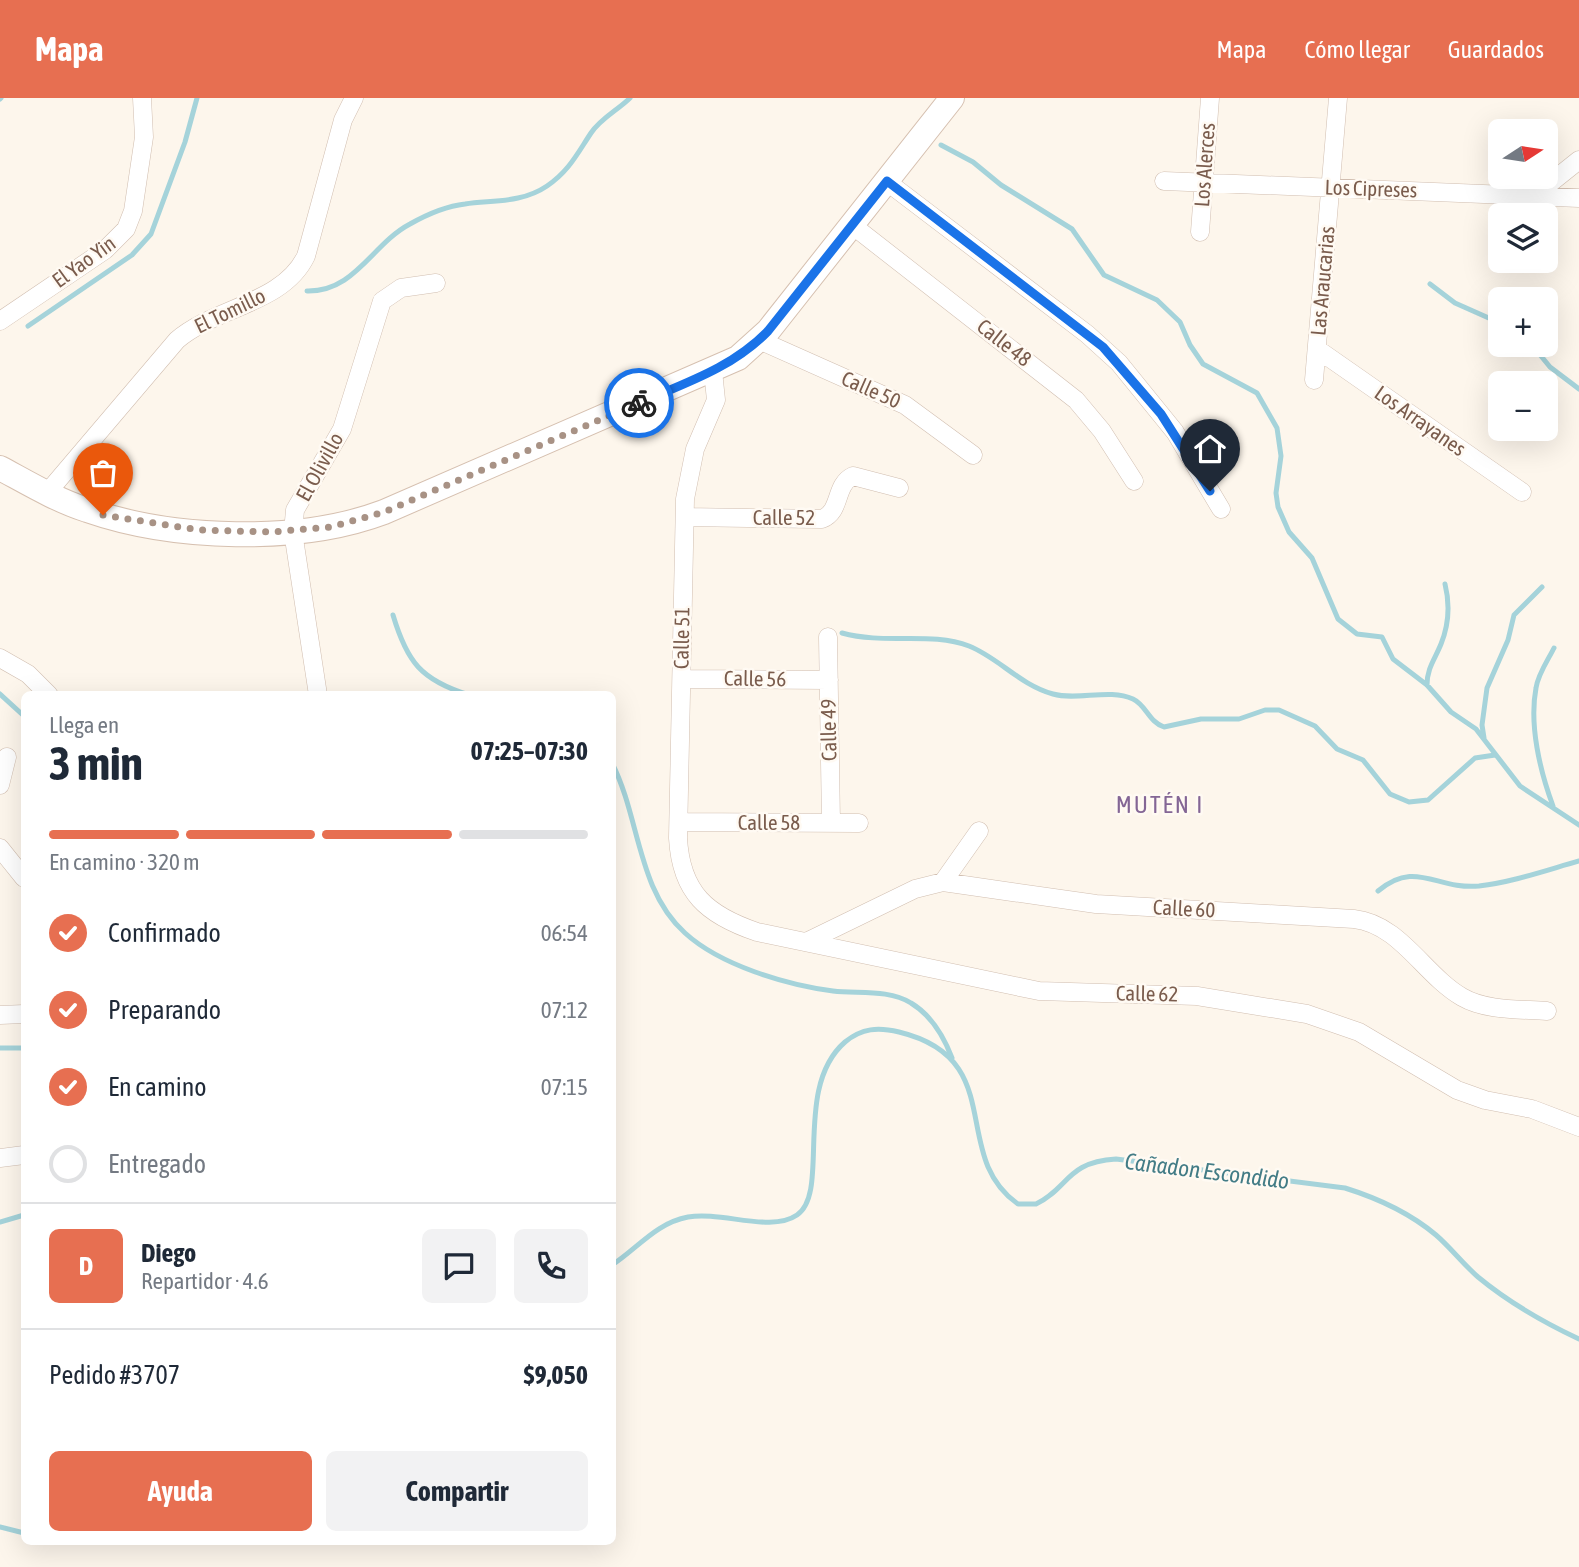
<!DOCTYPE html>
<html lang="es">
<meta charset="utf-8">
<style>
body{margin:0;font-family:"Asap Condensed",sans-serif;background:#f2f2f3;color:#1f2937;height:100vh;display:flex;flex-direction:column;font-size:26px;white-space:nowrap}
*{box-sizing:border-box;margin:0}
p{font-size:23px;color:#747a83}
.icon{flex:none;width:38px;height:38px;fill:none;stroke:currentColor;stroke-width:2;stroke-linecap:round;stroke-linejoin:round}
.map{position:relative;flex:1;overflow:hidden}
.details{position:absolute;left:21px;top:593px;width:595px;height:854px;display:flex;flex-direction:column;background:#fff;border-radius:10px;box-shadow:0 7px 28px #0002}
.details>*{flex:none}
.needle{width:46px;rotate:78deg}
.tools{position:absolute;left:1488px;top:21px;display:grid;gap:14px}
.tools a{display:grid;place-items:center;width:70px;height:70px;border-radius:10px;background:#fff;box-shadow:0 7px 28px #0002;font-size:35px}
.pin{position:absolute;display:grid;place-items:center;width:60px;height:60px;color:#fff;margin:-72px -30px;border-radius:50% 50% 50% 0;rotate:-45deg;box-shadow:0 0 7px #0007}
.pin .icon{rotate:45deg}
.courier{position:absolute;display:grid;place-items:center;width:70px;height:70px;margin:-35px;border:5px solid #1a73e8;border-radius:50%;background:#fff;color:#222;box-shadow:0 2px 9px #0007}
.head em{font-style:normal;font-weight:700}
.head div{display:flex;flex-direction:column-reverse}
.head{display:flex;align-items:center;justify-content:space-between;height:119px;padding:0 28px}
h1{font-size:46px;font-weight:700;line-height:52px}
.bar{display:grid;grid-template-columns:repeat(4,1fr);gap:10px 7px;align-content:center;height:84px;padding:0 28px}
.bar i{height:9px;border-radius:5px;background:#e0e1e3}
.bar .current{background:#e76f51}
.bar p{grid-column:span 4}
.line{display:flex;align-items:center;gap:18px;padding:0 28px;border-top:2px solid #e0e1e3}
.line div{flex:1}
.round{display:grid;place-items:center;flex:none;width:74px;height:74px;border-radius:10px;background:#f2f2f3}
ol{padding:0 28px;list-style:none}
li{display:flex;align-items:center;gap:21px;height:77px}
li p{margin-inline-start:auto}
li .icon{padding:7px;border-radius:50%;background:#e76f51;color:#fff;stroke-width:4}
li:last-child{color:#747a83}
li i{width:38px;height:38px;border:4px solid #e0e1e3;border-radius:50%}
.primary-button{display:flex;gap:14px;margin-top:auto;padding:14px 28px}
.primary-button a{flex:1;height:80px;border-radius:10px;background:#e76f51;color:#fff;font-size:28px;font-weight:700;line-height:80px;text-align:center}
.primary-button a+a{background:#f2f2f3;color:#1f2937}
header{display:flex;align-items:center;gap:42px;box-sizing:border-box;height:98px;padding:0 35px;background:#e76f51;color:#fff}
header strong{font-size:33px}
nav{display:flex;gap:38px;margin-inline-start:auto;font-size:24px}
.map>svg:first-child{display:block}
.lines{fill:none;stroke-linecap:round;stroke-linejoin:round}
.stream{stroke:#a5d3da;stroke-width:5}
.street-casing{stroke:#d1beb0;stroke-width:19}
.secondary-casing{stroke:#d6c0b0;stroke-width:26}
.street{stroke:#fff;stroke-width:18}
.secondary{stroke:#fff;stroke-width:24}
.done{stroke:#a89285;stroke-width:7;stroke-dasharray:0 12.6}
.route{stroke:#1a73e8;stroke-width:9}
.labels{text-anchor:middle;stroke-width:5;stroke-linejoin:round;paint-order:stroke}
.street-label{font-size:21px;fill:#7a5c4d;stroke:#fffaf3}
.water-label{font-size:23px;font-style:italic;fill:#437c86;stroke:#fffaf3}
.quarter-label{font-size:24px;letter-spacing:2px;fill:#846695;stroke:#fffaf3}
</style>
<header>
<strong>Mapa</strong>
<nav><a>Mapa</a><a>Cómo llegar</a><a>Guardados</a></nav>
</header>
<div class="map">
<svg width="1579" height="1469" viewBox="0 0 1579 1469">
<rect width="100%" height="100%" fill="#fdf6ec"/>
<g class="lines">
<path class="stream" d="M0 1 1 0
M941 47 973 64 1001 87 1072 131 1104 177 1157 202 1180 224 1190 247 1203 266 1257 295 1277 330 1281 358 1276 395 1278 409 1289 434 1312 460 1338 521 1357 536 1382 539 1393 561 1427 587 1451 614 1476 631 1520 688 1579 727
M1430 186 1455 205 1500 225
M307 193C355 194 372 146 410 126 426 117 447 108 465 106 494 102 522 105 547 88 569 73 577 56 591 35 601 20 618 12 630 0
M28 228 132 157 151 136 185 44 197 0
M1532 247 1550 269 1579 291
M393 517C407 564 421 582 469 597
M842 535C885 547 931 533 969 548 999 560 1020 587 1053 596 1078 603 1109 590 1133 601 1146 607 1149 624 1164 629L1201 621H1239L1265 612H1279L1315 628 1337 651 1363 662 1390 696 1409 704 1428 702 1475 660 1495 657
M1427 587C1427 570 1435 561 1441 546 1449 526 1450 506 1445 486
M0 596 24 618
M1484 640 1482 627 1487 590 1508 542 1514 517 1542 489
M612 665C640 720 637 792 685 835 720 867 786 887 833 893 858 896 889 891 911 905 931 917 944 939 952 960
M1553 708C1540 673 1529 627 1536 590 1538 576 1548 562 1554 550
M1378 793C1416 761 1436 792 1479 788 1513 784 1547 772 1579 763
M0 950H24
M0 1124 24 1117
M612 1167C638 1150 656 1125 688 1119 722 1113 771 1135 797 1117 831 1094 792 990 845 944 862 930 878 929 899 934 1010 961 948 1057 1018 1106H1036C1069 1090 1066 1064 1116 1061L1345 1090C1377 1100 1411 1116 1436 1137 1451 1150 1463 1166 1478 1179 1507 1203 1545 1225 1579 1241
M0 1429 24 1435"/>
<defs>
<path id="street" d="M886 83 1087 236 1119 265 1175 334 1221 411
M1164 83 1579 100
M1534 98 1579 62
M852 127 1076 302 1102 333 1134 383
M1200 134 1210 0
M0 223 105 152 126 131 133 113 144 39 142 0
M759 242 905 307 973 357
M1317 251 1522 394
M713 273 716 302 695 351 685 401 678 740C681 795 707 817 757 834L1039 893 1197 898 1307 916 1359 934 1457 992 1485 1002 1532 1011 1579 1029
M1314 282 1338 0
M47 395 177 242C215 209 283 206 306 158L343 22 354 0
M685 419 822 421C842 413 834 387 853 378L899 390
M828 539 831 725
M0 560 28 576 49 597
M682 581 829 582
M318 597 293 434 295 412 342 331 382 203 401 190 436 185
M0 687 7 659
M679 724 859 725
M0 750 24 780
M943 784 979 733
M806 844 915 791 943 784 1096 806 1354 821C1400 826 1424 877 1462 899 1486 913 1520 911 1547 913
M0 917 24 916
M0 1060 24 1057"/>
<path id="secondary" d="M0 370C28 385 56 402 87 412 173 442 299 446 384 414L738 260 768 233 952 0"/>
</defs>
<use href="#street" class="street-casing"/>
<use href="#secondary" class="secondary-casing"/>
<use href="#street" class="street"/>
<use href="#secondary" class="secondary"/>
</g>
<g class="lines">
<path class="done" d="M103 417 199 432 271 434 331 429 384 414 639 305"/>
<path class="route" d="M639 305C685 285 732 270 768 233L887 83 1103 249 1161 316 1210 393"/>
</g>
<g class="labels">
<g class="street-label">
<text transform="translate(1205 67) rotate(-86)" y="7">Los Alerces</text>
<text transform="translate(1371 91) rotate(2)" y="7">Los Cipreses</text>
<text transform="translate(84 164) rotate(-36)" y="7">El Yao Yin</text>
<text transform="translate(1323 183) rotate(-85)" y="7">Las Araucarias</text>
<text transform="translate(230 213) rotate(-26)" y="7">El Tomillo</text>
<text transform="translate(1004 245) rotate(38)" y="7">Calle 48</text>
<text transform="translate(871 292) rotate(24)" y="7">Calle 50</text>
<text transform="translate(1420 323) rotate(35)" y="7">Los Arrayanes</text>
<text transform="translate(320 369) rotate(-61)" y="7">El Olivillo</text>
<text x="784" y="427">Calle 52</text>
<text transform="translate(682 540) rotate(-89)" y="7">Calle 51</text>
<text transform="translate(755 581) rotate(1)" y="7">Calle 56</text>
<text transform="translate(829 632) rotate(-91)" y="7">Calle 49</text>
<text x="769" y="732">Calle 58</text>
<text transform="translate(1184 811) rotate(3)" y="7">Calle 60</text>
<text transform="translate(1147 896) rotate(1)" y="7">Calle 62</text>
</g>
<g class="water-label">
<text transform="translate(1207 1073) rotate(7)" y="8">Cañadon Escondido</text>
</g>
<g class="quarter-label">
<text x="1160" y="715">MUTÉN I</text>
</g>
</g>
</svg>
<div class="tools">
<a><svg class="needle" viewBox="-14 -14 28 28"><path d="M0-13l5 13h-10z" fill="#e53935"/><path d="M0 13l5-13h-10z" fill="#747a83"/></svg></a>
<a><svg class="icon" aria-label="layers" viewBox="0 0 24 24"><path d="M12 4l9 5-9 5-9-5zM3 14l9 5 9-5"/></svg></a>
<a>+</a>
<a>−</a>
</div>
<div class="pin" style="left:103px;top:417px;background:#ea580c"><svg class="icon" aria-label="bag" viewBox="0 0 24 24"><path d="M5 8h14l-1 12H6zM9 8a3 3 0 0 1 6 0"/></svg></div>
<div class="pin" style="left:1210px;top:393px;background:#1f2937"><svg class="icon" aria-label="home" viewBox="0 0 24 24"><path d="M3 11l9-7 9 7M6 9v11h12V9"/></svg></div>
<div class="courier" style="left:639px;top:305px"><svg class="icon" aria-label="bike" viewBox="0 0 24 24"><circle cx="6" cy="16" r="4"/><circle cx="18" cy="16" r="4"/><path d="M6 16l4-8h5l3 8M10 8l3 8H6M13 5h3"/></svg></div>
<section class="details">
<div class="head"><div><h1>3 min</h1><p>Llega en</p></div><em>07:25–07:30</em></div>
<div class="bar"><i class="current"></i><i class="current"></i><i class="current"></i><i></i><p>En camino · 320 m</p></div>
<ol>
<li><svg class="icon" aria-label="check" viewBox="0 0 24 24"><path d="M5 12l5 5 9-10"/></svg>Confirmado<p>06:54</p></li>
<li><svg class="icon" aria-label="check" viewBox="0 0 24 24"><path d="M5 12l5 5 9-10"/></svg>Preparando<p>07:12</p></li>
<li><svg class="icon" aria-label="check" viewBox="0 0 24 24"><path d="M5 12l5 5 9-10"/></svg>En camino<p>07:15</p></li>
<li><i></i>Entregado</li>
</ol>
<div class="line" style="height:126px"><b class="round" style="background:#e76f51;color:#fff">D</b><div><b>Diego</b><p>Repartidor · 4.6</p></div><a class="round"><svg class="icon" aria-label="chat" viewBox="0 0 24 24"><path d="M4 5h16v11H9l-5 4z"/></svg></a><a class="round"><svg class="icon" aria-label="phone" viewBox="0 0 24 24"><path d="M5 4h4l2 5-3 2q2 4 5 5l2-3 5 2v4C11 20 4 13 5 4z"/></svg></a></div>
<div class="line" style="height:91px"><div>Pedido #3707</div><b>$9,050</b></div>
<div class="primary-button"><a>Ayuda</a><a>Compartir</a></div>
</section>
</div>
